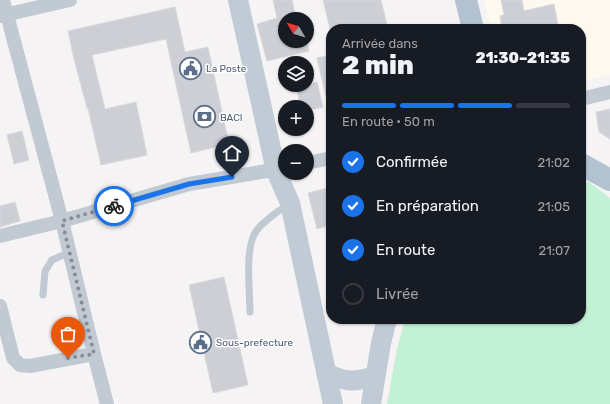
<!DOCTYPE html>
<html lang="fr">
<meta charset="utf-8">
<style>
body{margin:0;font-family:Rubik,sans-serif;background:#20242c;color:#f1f3f6;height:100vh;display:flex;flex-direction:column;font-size:15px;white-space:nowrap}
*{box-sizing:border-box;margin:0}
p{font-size:13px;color:#9ea1a6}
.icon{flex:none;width:22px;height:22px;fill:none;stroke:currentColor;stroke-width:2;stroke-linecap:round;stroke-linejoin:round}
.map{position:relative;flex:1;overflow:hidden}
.panel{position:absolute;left:326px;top:24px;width:260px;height:300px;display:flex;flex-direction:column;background:#171b24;border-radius:16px;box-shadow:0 1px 3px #0004}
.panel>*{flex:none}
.needle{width:26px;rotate:308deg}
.controls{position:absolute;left:278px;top:12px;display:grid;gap:8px}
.controls a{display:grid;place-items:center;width:36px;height:36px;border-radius:50%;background:#171b24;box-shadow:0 1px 3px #0004;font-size:20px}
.pin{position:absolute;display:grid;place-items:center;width:34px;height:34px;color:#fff;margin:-41px -17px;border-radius:50% 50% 50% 0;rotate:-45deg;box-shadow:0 0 4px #0007}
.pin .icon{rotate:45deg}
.courier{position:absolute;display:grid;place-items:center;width:40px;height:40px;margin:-20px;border:3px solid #1a73e8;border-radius:50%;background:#fff;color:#222;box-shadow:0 1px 5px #0007}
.overview em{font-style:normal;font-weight:800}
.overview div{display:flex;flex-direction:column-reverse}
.overview{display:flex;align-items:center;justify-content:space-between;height:68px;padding:0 16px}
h1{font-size:26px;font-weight:800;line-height:30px}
.bar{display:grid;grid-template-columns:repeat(4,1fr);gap:6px 4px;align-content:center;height:48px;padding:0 16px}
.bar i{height:5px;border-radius:3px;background:#363941}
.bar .on{background:#1a73e8}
.bar p{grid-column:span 4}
ol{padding:0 16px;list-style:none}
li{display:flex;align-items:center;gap:12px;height:44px}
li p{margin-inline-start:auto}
li .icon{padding:4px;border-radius:50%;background:#1a73e8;color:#fff;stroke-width:4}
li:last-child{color:#9ea1a6}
li i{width:22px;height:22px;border:2px solid #363941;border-radius:50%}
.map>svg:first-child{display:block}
.commercial{fill:#fdf9ef}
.green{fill:#c3f1d5}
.building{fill:#cdcfd5;stroke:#d7d9de}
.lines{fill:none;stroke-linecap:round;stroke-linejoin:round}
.lane{stroke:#c1cad2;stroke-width:7}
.street{stroke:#c1cad2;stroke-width:14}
.secondary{stroke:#c1cbd6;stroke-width:20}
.primary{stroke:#b3c2d1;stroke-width:22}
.done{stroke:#868d94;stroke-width:4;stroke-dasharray:0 7.2}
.route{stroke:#1a73e8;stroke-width:5}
.labels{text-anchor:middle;stroke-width:3;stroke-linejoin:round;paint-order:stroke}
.service-label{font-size:10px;fill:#4e5e75;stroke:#fff;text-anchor:start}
</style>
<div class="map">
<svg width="610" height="404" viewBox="0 0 610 404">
<rect width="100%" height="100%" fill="#f5f3f3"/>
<path class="commercial" d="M484 0H610V75L581 82V29H491Z"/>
<path class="green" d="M589 182 610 198V404H387L397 349 405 319H581V184Z"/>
<path class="building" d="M273 0H292L296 19H285V41H307L309 51 267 61 257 24 277 18Z
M323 0H381L388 29H330Z
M501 0H522L524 11 554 4 558 26 543 29H502L500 16 504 15Z
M175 7 185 52 208 47 229 144 191 153 166 39 92 55 105 109 136 102 147 155 101 165 88 108H87L74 59 68 31Z
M331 55V96L326 97 317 58Z
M317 82 323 107 307 111V107H301L296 87Z
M610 109V139L599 132 596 112Z
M22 131 29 160 14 164 7 135Z
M331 187V225L317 229 308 193Z
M15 202 20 221 0 227V206Z
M224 277 248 385 213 393 189 285Z"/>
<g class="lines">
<path class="lane" d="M43 295 45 271 52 260 70 252
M250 312C250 291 244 246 257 230 266 219 277 212 289 204"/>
<path class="street" d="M3 0 62 221 94 354 107 404
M0 16 70 0
M581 99 610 92
M307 163 331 158
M0 236 62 221 189 184 285 168
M0 306 13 358 20 365 30 366 94 354"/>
<path class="secondary" d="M238 0 276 171 290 203 333 404
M326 373C346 382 353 383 375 376
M371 404 381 343 387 319"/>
<path class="primary" d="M466 0 473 29
M581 164 610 180"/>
</g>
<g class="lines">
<path class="done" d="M68 358 94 354 62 221 114 206"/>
<path class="route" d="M114 206 189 184 232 177"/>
</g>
<defs>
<symbol id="civic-ring" viewBox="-11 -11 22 22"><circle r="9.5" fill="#fff" stroke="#5c6f8a" stroke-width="1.5"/><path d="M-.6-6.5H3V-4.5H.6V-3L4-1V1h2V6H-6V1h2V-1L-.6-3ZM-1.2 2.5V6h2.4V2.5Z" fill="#5c6f8a"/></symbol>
<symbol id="bank-ring" viewBox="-11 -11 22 22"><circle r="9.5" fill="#fff" stroke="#5c6f8a" stroke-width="1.5"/><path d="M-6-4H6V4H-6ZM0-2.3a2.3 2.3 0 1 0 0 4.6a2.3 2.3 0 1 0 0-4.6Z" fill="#5c6f8a"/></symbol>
</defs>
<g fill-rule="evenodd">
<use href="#civic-ring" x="178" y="56" width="25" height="25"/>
<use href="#bank-ring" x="192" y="104" width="25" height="25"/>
<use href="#civic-ring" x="188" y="330" width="25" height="25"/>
</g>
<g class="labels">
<g class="service-label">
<text x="206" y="72">La Poste</text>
<text x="220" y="121">BACI</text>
<text x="216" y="346">Sous-prefecture</text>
</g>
</g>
</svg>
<div class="controls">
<a><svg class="needle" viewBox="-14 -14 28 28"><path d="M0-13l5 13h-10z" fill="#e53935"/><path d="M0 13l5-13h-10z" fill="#9ea1a6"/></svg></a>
<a><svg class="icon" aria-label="layers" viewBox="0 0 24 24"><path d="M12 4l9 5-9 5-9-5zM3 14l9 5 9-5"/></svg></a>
<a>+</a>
<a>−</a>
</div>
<div class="pin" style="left:68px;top:358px;background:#ea580c"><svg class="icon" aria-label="bag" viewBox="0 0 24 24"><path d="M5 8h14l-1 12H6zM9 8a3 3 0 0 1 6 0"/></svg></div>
<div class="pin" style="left:232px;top:177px;background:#1f2937"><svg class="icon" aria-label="home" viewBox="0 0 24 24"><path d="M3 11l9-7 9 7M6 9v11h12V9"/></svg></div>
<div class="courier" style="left:114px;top:206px"><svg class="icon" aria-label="bike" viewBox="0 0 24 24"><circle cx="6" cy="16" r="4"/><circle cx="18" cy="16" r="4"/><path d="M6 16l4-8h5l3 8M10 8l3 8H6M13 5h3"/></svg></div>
<section class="panel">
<div class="overview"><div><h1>2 min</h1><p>Arrivée dans</p></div><em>21:30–21:35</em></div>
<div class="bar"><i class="on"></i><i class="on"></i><i class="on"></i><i></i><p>En route · 50 m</p></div>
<ol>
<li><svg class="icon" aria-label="check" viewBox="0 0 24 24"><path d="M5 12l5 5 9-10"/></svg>Confirmée<p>21:02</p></li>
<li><svg class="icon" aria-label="check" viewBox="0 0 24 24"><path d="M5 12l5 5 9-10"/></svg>En préparation<p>21:05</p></li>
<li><svg class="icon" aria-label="check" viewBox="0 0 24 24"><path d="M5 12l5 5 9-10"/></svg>En route<p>21:07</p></li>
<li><i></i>Livrée</li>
</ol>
</section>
</div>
